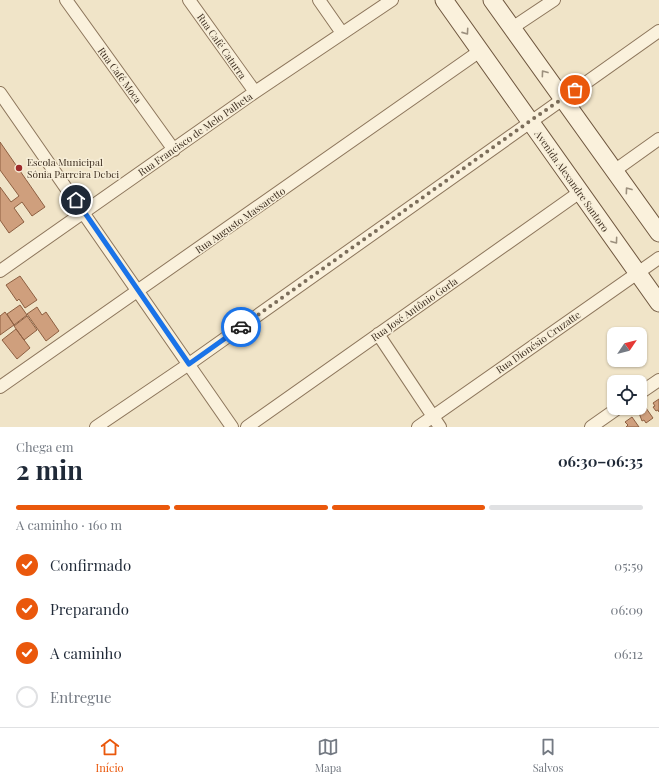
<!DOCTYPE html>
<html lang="pt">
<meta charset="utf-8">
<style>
body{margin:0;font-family:"Playfair Display",serif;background:#f6f6f7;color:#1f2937;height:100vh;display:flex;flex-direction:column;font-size:15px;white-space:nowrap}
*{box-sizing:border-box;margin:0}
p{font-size:13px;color:#747a83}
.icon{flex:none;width:22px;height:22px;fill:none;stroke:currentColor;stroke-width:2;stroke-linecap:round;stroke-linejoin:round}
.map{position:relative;height:427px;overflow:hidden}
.side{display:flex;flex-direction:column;background:#fff;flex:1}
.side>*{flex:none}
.needle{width:26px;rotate:55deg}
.controls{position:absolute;left:607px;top:327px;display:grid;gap:8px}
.controls a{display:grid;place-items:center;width:40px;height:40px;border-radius:8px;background:#fff;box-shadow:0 1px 3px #0004;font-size:20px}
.pin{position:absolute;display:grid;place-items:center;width:34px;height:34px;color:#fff;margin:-17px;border:2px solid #fff;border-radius:50%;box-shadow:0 1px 4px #0007}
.courier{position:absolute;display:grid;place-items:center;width:40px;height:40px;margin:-20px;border:3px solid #1a73e8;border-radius:50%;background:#fff;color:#222;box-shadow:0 1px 5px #0007}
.headline em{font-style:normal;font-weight:700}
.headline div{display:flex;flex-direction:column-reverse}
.headline{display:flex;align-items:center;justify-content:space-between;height:68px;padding:0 16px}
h1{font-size:26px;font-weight:700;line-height:30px}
.bar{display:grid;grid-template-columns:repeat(4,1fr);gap:6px 4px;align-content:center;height:48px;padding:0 16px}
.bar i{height:5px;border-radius:3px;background:#e0e1e3}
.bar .on{background:#ea580c}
.bar p{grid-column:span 4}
ol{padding:0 16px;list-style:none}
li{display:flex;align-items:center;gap:12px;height:44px}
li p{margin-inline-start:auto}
li .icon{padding:4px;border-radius:50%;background:#ea580c;color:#fff;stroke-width:4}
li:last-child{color:#747a83}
li i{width:22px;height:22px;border:2px solid #e0e1e3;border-radius:50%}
.tab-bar{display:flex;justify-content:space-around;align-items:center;height:56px;border-top:1px solid #e0e1e3;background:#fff;font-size:11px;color:#747a83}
.tab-bar a{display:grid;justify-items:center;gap:2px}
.tab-bar .on{color:#ea580c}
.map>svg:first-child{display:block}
.building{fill:#cf9f7d;stroke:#8d5f41}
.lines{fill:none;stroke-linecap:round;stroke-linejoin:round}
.street-casing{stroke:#8d765c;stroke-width:14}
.secondary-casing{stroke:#6f573f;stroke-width:19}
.street{stroke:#faf1dc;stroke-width:12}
.secondary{stroke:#faf1dc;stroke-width:17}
.oneway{stroke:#9c907e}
.done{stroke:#7c6e5b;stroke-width:4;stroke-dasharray:0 7.2}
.route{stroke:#1a73e8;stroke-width:5}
.poi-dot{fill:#9e2a2b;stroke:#f7eed8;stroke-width:1.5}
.labels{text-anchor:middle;stroke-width:3;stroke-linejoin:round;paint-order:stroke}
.street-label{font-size:10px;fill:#3d2e20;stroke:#f7eed8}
.poi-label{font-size:10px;fill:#3d2e20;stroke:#f7eed8;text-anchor:start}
</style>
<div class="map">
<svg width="659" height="427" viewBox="0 0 659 427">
<rect width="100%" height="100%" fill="#f0e4c8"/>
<path class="building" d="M0 142 45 207 32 216 22 202 14 208 24 222 9 233 0 220V187L11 202 19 196 0 170Z
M20 276 37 300 25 308 19 299 17 301 6 285Z
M20 305 27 315 14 325 7 314Z
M37 307 42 315 46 312 59 331 46 341 27 314Z
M5 312 14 325 0 335V316Z
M27 316 37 330 24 340 14 326Z
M16 329 30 348 17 359 2 340Z
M659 399V412L658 410 656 411 653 407 655 406 653 403Z
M646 408 653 418 646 423 644 420 642 421 639 413Z
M632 417 639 427H626L628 425 625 422Z"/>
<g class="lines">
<defs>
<path id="street" d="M66 0 174 150
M189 0 255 92
M319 0 342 33
M512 28 554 0
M0 93 232 427
M614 171 659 139
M0 271 255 92 392 0
M378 334 440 427
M0 387 480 51
M640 393 659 380
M96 427 189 364 659 31
M247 427 580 192
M418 427 659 258
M591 427 618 408"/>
<path id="secondary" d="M444 0 659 303
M492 0 659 233"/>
</defs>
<use href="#street" class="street-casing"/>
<use href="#secondary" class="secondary-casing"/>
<use href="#street" class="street"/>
<use href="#secondary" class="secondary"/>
</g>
<defs><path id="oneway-chevron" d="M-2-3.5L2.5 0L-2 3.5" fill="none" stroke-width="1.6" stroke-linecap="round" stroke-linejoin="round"/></defs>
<g class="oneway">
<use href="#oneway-chevron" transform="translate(466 32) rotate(55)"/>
<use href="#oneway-chevron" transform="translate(544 73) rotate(-126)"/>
<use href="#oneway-chevron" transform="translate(628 190) rotate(-126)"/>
<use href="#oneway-chevron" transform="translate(615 241) rotate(54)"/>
</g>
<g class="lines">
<path class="done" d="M241 327 530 121 575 90"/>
<path class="route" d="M76 200 189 364 241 327"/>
</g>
<circle class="poi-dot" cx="19" cy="168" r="4"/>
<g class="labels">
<g class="street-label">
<text transform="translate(222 46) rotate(55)" y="4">Rua Café Caturra</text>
<text transform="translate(120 75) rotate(54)" y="4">Rua Café Moca</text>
<text transform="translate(195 134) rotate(-35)" y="4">Rua Francisco de Melo Palheta</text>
<text transform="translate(572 181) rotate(55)" y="4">Avenida Alexandre Santoro</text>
<text transform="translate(240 220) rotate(-35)" y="4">Rua Augusto Massaretto</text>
<text transform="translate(414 309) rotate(-35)" y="4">Rua José Antônio Gorla</text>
<text transform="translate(538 342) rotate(-35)" y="4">Rua Dionésio Cruzatte</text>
</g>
<g class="poi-label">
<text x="27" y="166">Escola Municipal<tspan x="27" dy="12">Sônia Parreira Debei</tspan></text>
</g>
</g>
</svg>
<div class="controls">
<a><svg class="needle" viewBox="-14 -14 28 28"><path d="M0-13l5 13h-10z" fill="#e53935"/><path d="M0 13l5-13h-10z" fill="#747a83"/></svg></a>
<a><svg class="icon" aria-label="locate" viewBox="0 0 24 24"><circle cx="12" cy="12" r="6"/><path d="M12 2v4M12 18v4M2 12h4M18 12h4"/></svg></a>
</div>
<div class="pin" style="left:575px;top:90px;background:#ea580c"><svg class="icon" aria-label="bag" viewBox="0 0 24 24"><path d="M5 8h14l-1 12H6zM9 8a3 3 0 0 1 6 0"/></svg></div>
<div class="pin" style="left:76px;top:200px;background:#1f2937"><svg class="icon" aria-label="home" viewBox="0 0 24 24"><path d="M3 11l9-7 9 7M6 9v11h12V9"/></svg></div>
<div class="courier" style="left:241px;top:327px"><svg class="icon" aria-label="car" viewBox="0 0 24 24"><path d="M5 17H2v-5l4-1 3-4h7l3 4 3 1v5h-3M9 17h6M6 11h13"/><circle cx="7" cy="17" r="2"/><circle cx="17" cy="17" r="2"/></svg></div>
</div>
<section class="side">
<div class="headline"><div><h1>2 min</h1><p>Chega em</p></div><em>06:30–06:35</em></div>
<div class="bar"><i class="on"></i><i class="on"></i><i class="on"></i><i></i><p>A caminho · 160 m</p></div>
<ol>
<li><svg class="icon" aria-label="check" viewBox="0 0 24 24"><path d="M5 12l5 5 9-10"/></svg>Confirmado<p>05:59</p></li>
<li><svg class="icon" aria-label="check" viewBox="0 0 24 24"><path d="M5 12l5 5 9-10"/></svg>Preparando<p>06:09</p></li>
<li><svg class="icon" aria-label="check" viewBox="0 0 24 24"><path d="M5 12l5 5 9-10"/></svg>A caminho<p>06:12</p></li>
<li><i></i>Entregue</li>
</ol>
</section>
<nav class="tab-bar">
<a class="on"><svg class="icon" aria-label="home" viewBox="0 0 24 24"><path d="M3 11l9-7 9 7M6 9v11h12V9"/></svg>Início</a>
<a><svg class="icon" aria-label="map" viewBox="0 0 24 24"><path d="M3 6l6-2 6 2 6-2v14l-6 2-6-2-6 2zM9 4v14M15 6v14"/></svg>Mapa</a>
<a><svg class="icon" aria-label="saved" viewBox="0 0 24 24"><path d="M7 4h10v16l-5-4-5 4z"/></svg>Salvos</a>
</nav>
